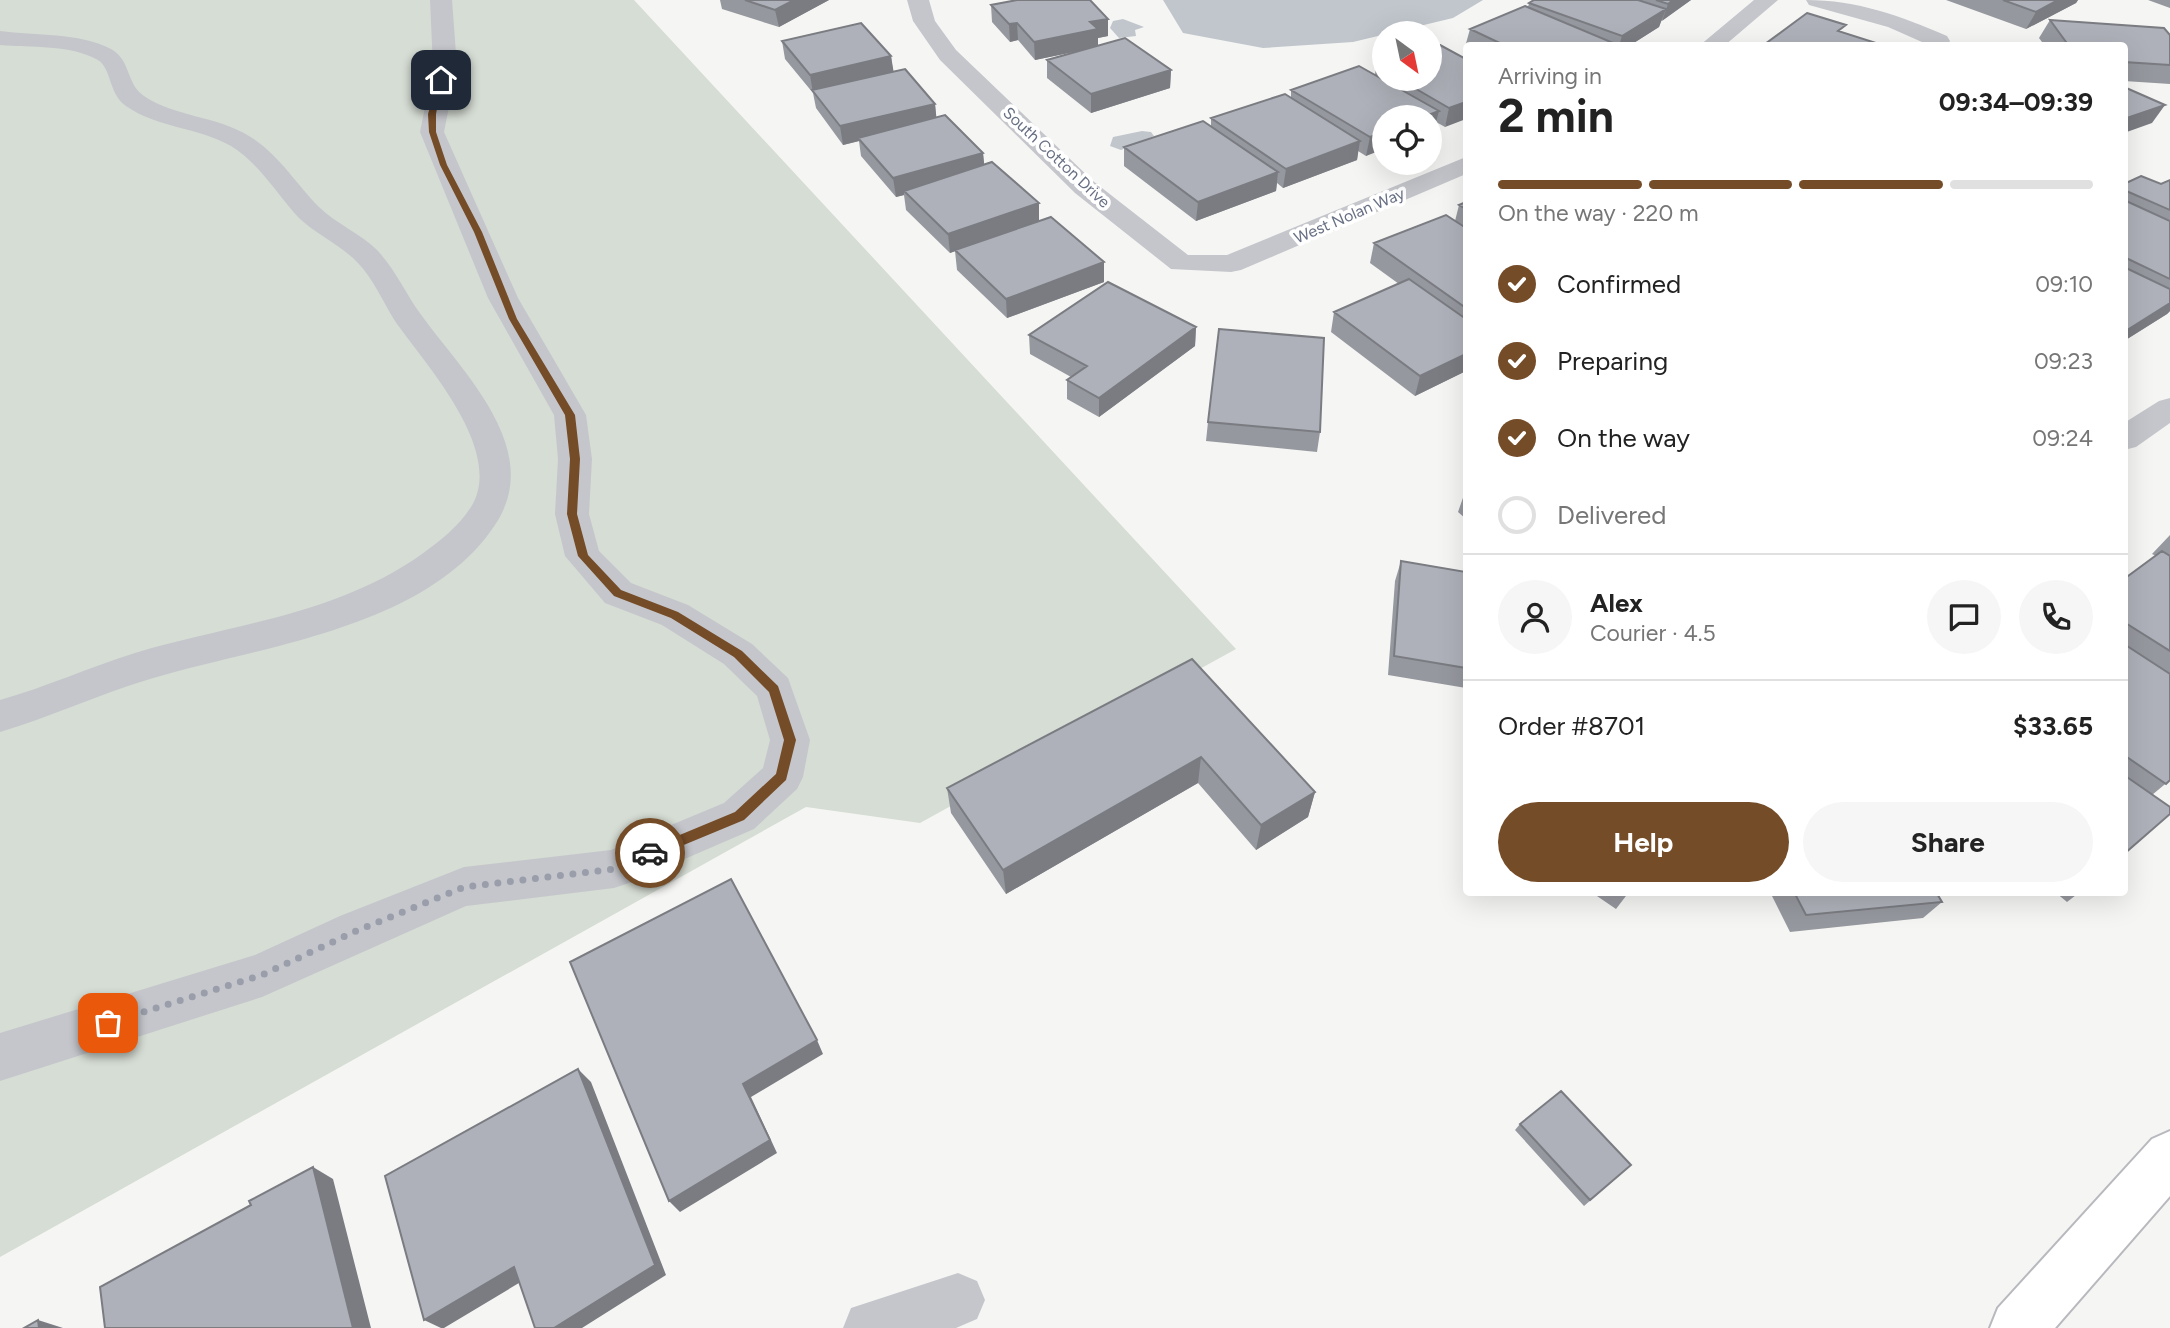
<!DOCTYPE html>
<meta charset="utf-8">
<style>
body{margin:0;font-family:Figtree,sans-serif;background:#f6f6f6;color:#222;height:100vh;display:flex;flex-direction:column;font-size:26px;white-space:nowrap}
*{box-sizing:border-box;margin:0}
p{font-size:23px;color:#767676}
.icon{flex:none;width:38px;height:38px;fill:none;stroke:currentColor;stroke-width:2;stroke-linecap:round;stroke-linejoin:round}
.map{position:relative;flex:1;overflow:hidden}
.drawer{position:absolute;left:1463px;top:42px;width:665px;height:854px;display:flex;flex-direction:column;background:#fff;border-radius:7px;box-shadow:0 7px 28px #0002}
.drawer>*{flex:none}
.needle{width:46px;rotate:147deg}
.controls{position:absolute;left:1372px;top:21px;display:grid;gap:14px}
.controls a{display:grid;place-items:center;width:70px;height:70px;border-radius:50%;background:#fff;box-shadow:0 7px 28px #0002;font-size:35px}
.pin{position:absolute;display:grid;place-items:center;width:60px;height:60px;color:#fff;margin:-30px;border-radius:14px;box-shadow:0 4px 10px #0006}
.courier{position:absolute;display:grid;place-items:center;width:70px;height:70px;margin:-35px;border:5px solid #754c28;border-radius:50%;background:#fff;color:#222;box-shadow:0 2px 9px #0007}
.summary em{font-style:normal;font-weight:700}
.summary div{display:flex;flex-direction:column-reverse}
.summary{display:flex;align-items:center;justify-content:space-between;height:119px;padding:0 35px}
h1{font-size:46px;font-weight:700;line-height:52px}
.bar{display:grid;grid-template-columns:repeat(4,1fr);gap:10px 7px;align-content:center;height:84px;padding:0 35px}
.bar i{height:9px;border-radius:5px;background:#e0e0e0}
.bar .active{background:#754c28}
.bar p{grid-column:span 4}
.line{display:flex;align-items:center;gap:18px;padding:0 35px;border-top:2px solid #e0e0e0}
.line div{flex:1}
.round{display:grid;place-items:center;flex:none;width:74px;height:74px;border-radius:37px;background:#f6f6f6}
ol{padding:0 35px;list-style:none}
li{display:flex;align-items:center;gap:21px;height:77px}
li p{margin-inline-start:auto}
li .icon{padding:7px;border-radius:50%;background:#754c28;color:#fff;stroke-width:4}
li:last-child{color:#767676}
li i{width:38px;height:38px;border:4px solid #e0e0e0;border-radius:50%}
.cta{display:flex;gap:14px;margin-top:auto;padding:14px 35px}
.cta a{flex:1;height:80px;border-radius:42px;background:#754c28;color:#fff;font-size:28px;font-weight:700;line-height:80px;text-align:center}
.cta a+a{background:#f6f6f6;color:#222}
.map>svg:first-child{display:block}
.green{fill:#d6ddd4}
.water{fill:#c1c6cd}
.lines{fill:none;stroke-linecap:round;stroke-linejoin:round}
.major-casing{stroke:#b8b9be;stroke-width:4}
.minor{fill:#c5c6cb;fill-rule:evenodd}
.major{fill:#fff;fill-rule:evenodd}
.wall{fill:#96989f}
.shaded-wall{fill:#7a7c82}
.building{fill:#aeb1b9;stroke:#7a7c82;stroke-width:2}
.route{fill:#754c28}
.done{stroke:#999eaa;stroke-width:7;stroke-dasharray:0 12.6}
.labels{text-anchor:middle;stroke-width:7;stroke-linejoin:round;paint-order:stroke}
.far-street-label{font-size:16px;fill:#676f83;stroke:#fff}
</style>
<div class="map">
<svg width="2170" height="1328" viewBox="0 0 2170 1328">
<rect width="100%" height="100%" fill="#f5f6f3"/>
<path class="green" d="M0 0H634L1236 649 920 823 806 807 0 1257Z"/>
<path class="water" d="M1163 0H1483L1453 18 1353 42 1263 48 1183 33Z
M1123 19 1144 27 1135 30 1136 36 1119 38 1110 28 1113 21Z
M1142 131 1151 132 1154 136 1121 150 1110 146 1113 137Z"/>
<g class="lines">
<defs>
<path id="major" d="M2170 1131V1196L2055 1328H1990L1998 1308 2152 1139Z"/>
</defs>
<use href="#major" class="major-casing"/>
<path class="minor" d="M430 0H452L457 67 444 132 518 298 586 415 592 459 589 514 599 551 631 583 688 605 752 644 788 678 810 740 803 777 797 789 754 829 629 883 614 888 466 906 262 997 0 1081V1033L255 955 340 916 464 867 611 850 724 803 763 768 770 740 757 696 724 664 662 625 605 603 565 556 555 514 558 459 554 415 488 298 420 132 433 67Z
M907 0H929L935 21 956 50 1093 181 1188 255H1227L1466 157V174L1241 270 1231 272 1171 269 1075 193 940 60 913 21Z
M1754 0H1778L1724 46H1699Z
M1806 0C1857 0 1901 16 1947 36L1950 41 1947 46H1931L1888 27 1809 5Z
M0 31C36 36 78 32 111 49 131 60 126 84 144 96 175 117 217 116 249 136 278 153 296 184 319 207 336 224 360 233 377 250 396 270 406 295 422 316 464 374 545 450 495 525 426 629 260 646 150 679 99 694 51 717 0 732V700C46 687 90 667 135 653 233 624 336 615 422 554 440 541 459 526 471 507 506 451 425 364 395 321 383 302 374 280 358 263 341 245 317 235 299 218 277 194 259 163 231 146 198 127 157 128 126 106 108 93 112 69 98 60 70 44 31 48 0 45Z
M2170 398V423L2136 447 2124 450V423L2159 401Z
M958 1273 977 1281 985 1300 977 1319 956 1328H843L851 1308Z"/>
<use href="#major" class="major"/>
</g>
<path class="wall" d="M720 0H829L779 27 722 9Z
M1534 0H1691L1661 21 1659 27 1629 46H1466V47H1465L1470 29 1528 7 1529 3Z
M1946 0H2078L2076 3 2026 29Z
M2148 0H2170V8Z
M991 5 1108 19V36L1098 38V46L1171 70 1170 88 1091 113 1047 78V60L1082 50 1035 60 1018 40 1010 42 992 22Z
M2050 20 2170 35V84L2124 81V46H2045L2039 38Z
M782 41 891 56 893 72 935 104 936 117 983 153 984 165 1039 221 1104 282 1007 318 957 270 955 251 950 253 906 210 904 195 896 197 861 156 859 141 843 145 816 108 813 93 785 59Z
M1466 59 1445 127 1436 122 1434 130 1430 131V117L1366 156 1358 151 1357 160 1283 188 1277 183 1276 191 1196 221 1124 166V147L1211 126V118L1291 97V90L1375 75 1376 66 1384 63V79H1430Z
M2170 180V311L2167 314 2124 341V184H2161Z
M1466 202V371L1415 396 1331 332 1334 312 1399 284 1370 263 1374 243 1455 221 1459 205Z
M1196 327 1195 346 1099 417 1067 399V380L1071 377 1030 354 1029 335Z
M1208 422 1320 432 1317 452 1206 441Z
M1466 491V519L1458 512 1465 492Z
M2170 535V780L2152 795 2124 854V579L2156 556 2152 554Z
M1401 561 1466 572V688L1388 675 1395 581Z
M1192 659 1315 792 1308 817 1256 850 1198 783 1006 894 951 813 947 788Z
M1591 892H1629L1616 909Z
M1770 892H1936L1942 902 1923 918 1790 932Z
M2055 892H2080L2067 902Z
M1520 1124 1631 1165 1584 1206 1515 1130Z"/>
<path class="shaded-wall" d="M794 0H829L779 27 775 10Z
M1673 0H1691L1662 21 1668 4Z
M2058 0H2078L2076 3 2026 29 2036 12Z
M1666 9 1659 27 1629 46H1619L1622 36Z
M1108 19V36L1098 38V47L1035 60 1034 42 1090 22Z
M1017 23 1018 40 1010 42 1009 24Z
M891 56 894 74 812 90 813 93 810 75Z
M1171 70 1170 88 1091 113V94Z
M1466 97V119L1445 127 1449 108Z
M935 104 937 123 858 138 859 141 843 145 840 126Z
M2165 105 2152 123 2124 133V119Z
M1439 111 1434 130 1430 131V117H1423Z
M1384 132V149L1366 156 1370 137Z
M1360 141 1357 160 1283 188 1286 169Z
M983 153 985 172 904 191V195L896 197 893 178Z
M1278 172 1276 191 1196 221 1198 202Z
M1039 203V222L950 253 948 234Z
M1104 262V282L1007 318 1006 299Z
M2170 303V311L2167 314 2124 341V332Z
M1196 327 1195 346 1099 417V398Z
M1466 354V371L1415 396 1420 376Z
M1201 757 1198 783 1006 894 1003 870Z
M1315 792 1308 817 1256 850 1261 825Z
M817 1040 823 1054 751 1097 777 1153 680 1212 669 1201 743 1084Z
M578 1069 591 1082 666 1275 582 1328H554Z
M313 1167 333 1179 371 1328H353Z
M514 1267 529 1277 444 1328H441L424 1320Z
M38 1320 63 1328H39Z"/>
<path class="building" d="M745 0H794L775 10Z
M1017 0H1090L1108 19 1090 22 1098 29 1034 42 1017 23 1009 24 991 5Z
M1534 0H1638L1666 9 1622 36 1529 3Z
M1656 0H1673L1668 4Z
M2003 0H2058L2036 12Z
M1525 6 1611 42 1603 46H1506L1470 29Z
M1807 13 1846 25 1838 31 1879 44 1877 46H1768L1765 44Z
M2050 20 2164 28 2170 35V65L2124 62V46H2069Z
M861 23 891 56 810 75 782 41Z
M1125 38 1171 70 1091 94 1047 60Z
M1440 45 1466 59V102L1449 108 1399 79H1430V48Z
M1384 63V70L1376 66Z
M1359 66 1439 111 1423 117H1384V132L1370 137 1291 90Z
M905 69 935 104 840 126 812 90Z
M2124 87 2165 105 2124 119Z
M1285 94 1360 141 1286 169 1211 118Z
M945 115 983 153 893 178 858 138Z
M1203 121 1278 172 1198 202 1124 147Z
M992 162 1039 203 948 234 904 191Z
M2141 176 2161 184 2170 180V210L2124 190V184Z
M2124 200 2170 221V279L2124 257V220L2126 219 2124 218Z
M1466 202V209L1459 205Z
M1446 215 1466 228V308L1374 243Z
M1051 217 1104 262 1006 299 955 250Z
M2124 267 2170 289V303L2124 332Z
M1409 279 1466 319V354L1420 376 1334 312Z
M1108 282 1196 327 1099 398 1067 380 1087 366 1029 335Z
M1219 329 1324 338 1320 432 1208 422Z
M2162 551 2170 556V651L2124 622V579Z
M1401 561 1466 572V668L1394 656Z
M2124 644 2170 674V780L2166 784 2124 755Z
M1192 659 1315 792 1261 825 1201 757 1003 870 947 788Z
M2124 775 2170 807V814L2124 854Z
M731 879 817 1040 743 1084 770 1140 669 1201 570 962Z
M1794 892H1936L1942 902 1806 915Z
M578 1069 655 1265 554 1328H535L514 1267 424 1320 385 1176Z
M1561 1091 1631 1165 1590 1200 1520 1124Z
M313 1167 353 1328H105L100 1287 251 1205 249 1201Z
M38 1320 39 1328H24Z"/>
<path class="route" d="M443 78 436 114V132L447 165 482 232 517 319 575 415 580 459 577 514 588 555 621 590 678 612 742 651 778 686 796 740 786 780 744 820 650 859 644 853 646 849 735 812 776 774 784 740 769 692 734 657 671 618 614 596 578 556 567 514 570 459 565 415 509 319 474 232 440 165 429 132 428 114 438 80Z"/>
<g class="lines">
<path class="done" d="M108 1023 262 975 356 931 464 887 614 869 650 853"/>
</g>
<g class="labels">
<g class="far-street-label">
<text transform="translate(1057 157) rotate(43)" y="6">South Cotton Drive</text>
<text transform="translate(1349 215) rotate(-23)" y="6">West Nolan Way</text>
</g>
</g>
</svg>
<div class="controls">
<a><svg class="needle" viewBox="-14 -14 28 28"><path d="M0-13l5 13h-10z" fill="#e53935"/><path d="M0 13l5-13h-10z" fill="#767676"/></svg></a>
<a><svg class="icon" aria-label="locate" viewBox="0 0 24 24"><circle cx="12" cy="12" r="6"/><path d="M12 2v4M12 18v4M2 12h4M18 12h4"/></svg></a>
</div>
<div class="pin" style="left:108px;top:1023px;background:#ea580c"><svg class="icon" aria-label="bag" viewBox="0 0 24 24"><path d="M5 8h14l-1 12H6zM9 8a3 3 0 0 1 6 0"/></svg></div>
<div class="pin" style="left:441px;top:80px;background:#1f2937"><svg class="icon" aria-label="home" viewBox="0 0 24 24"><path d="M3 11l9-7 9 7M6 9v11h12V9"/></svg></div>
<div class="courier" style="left:650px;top:853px"><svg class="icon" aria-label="car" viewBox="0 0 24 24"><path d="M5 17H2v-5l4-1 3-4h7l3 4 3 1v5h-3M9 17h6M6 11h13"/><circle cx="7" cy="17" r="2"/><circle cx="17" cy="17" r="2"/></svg></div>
<section class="drawer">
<div class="summary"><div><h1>2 min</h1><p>Arriving in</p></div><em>09:34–09:39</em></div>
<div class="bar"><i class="active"></i><i class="active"></i><i class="active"></i><i></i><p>On the way · 220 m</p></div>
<ol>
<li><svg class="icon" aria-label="check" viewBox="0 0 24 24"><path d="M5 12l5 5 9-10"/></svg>Confirmed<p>09:10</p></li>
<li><svg class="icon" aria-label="check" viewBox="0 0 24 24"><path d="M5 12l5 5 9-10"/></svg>Preparing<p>09:23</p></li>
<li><svg class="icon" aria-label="check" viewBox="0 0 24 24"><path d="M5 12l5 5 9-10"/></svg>On the way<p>09:24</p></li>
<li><i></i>Delivered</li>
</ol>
<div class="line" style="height:126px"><a class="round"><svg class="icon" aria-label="person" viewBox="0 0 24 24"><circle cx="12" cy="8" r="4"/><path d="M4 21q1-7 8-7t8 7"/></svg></a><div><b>Alex</b><p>Courier · 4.5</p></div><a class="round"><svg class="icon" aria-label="chat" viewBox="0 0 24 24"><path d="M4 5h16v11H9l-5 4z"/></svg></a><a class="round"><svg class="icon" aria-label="phone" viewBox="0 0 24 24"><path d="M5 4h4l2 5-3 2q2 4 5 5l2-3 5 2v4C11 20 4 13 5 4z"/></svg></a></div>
<div class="line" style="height:91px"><div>Order #8701</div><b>$33.65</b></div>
<div class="cta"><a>Help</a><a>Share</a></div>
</section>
</div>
